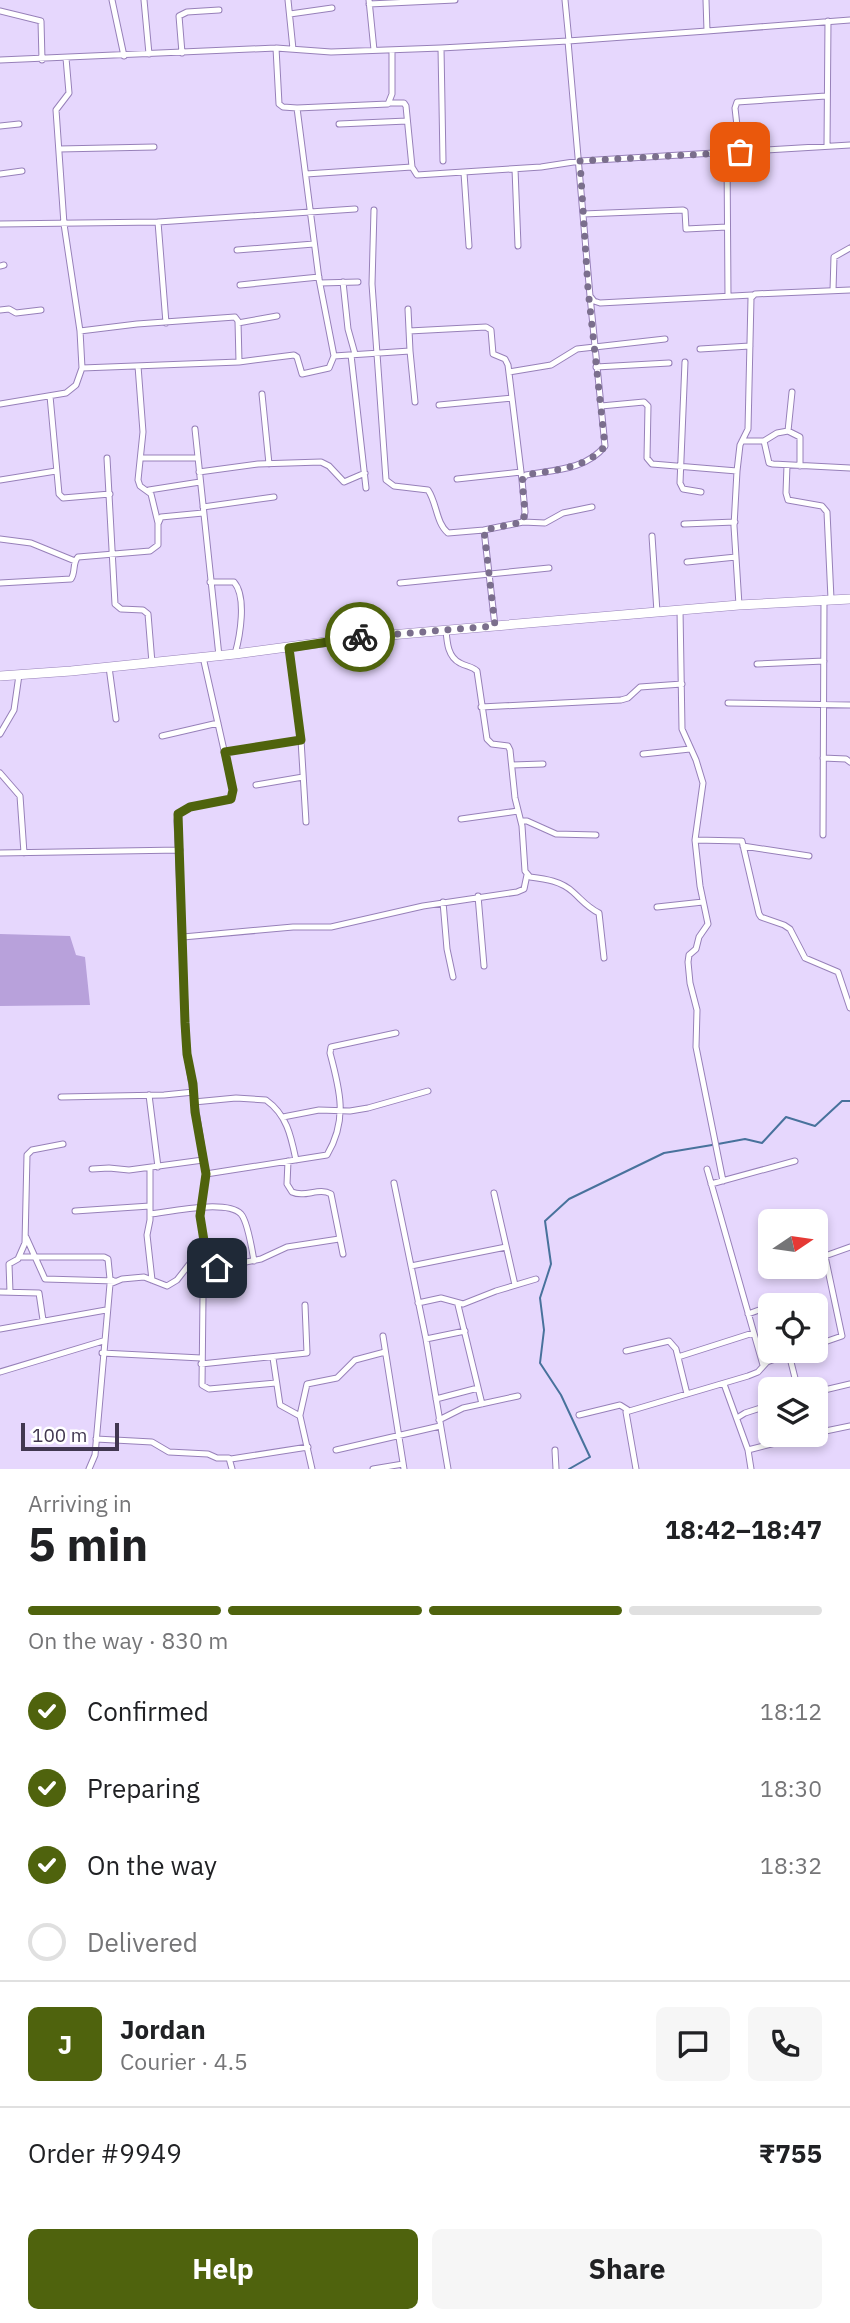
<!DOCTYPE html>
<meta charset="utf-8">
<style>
body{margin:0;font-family:"IBM Plex Sans",sans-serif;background:#f6f6f6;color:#202124;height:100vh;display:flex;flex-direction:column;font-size:26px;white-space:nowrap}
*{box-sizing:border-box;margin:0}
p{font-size:23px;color:#757577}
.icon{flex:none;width:38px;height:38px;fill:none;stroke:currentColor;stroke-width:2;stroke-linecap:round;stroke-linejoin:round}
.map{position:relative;height:1469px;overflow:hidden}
.side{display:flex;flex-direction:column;background:#fff;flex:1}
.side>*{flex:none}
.needle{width:46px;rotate:77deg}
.fabs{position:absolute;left:758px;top:1209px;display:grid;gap:14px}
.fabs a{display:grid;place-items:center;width:70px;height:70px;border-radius:10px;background:#fff;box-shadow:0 4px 10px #0003;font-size:35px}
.scale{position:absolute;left:21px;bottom:18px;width:98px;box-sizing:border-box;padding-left:7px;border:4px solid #413750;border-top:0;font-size:19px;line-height:24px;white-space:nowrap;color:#413750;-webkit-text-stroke:5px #fff;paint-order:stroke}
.pin{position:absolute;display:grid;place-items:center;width:60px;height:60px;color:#fff;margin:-30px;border-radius:14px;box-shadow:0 4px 10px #0006}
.courier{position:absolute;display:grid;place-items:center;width:70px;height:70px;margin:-35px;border:5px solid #4f630d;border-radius:50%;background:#fff;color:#222;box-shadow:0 2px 9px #0007}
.headline em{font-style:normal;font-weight:700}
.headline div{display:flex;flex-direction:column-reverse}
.headline{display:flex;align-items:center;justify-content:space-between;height:119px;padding:0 28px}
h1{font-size:46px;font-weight:700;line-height:52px}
.bar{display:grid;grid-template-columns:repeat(4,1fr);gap:10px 7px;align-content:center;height:84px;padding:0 28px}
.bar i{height:9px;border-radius:5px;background:#e0e0e0}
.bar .current{background:#4f630d}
.bar p{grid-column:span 4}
.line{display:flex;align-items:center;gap:18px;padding:0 28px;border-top:2px solid #e0e0e0}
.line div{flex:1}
.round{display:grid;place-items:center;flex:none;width:74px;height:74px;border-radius:10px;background:#f6f6f6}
ol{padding:0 28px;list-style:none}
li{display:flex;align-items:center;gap:21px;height:77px}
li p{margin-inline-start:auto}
li .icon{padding:7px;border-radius:50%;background:#4f630d;color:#fff;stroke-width:4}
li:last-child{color:#757577}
li i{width:38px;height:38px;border:4px solid #e0e0e0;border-radius:50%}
.button{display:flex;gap:14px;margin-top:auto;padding:14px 28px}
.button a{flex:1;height:80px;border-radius:10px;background:#4f630d;color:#fff;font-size:28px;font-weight:700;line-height:80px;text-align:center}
.button a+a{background:#f6f6f6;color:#202124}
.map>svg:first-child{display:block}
.green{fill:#b8a1db}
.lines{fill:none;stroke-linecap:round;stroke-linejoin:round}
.stream{stroke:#48729c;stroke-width:2}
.minor-casing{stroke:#9780b9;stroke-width:7}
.primary-casing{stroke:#9780b9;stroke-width:10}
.minor{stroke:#fff;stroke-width:5}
.primary{stroke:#fff;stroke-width:9}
.done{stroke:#7b6f8d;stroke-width:7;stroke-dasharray:0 12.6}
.route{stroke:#4f630d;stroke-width:9}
</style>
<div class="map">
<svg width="850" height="1469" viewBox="0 0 850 1469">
<rect width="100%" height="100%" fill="#e6d7fd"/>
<path class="green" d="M0 934 70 936 76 955 85 957 90 1005 0 1006Z"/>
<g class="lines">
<path class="stream" d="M718 1144 745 1139 762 1143 786 1117 815 1126 842 1101H850
M569 1469 590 1457 561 1395 540 1363 544 1330 540 1298 551 1264 545 1221 569 1199 664 1153 712 1145"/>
<defs>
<path id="minor" d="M112 0 124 56
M144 0 149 54
M288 0 293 49
M369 0 374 50
M565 0 569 41
M706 0 707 31 850 20
M369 4 455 0
M0 11 41 21 42 60
M290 14 332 8
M568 41 590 296 594 301 600 303 752 295
M276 48 279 104 283 107 297 108 388 104 392 94V50
M441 48 443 161
M182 53 179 16 187 12 219 10
M0 60 276 48 331 52 441 48 568 41 707 31
M390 103H404L406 106 412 167 417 175 541 167 580 161 850 145
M297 108 319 279 334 356
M339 124 407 121
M0 126 19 124
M827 146 828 21
M59 149 154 147
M727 152 728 296
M740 152 735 108 737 102 826 96
M515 169 518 246
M464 173 469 246
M0 174 22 171
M306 174 412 167
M374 210 372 284 386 480 394 486 428 490C437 503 436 523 448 533L484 530
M583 214 683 210 685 211 686 229 727 227
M158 222 166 323
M0 224 158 222 355 209
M237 250 314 244
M0 266 4 265
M343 282 348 329 355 354
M320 283 358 282
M240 285 319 277
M833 290 834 257 850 248
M0 310 9 309 16 313 41 310
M238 323 277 316
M80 331 137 324 235 317 238 321 239 362
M409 331 486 327 491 330 493 354 505 359 508 365 522 480
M700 349 750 346
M410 351 415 402
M351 355 366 488
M685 362 680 483 683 489 701 492
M138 366 143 432 138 480 140 486 151 494 158 523
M596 367 669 363
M82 368 239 362 294 355 297 357 302 374 329 368 334 356 410 351 408 309
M509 372 551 365 577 349 665 339
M262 394 269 464
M50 396 59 494 63 498 110 494
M0 404 66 393 76 385 82 368 80 331 64 224 56 110 69 93 66 58
M439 405 512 398
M601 406 644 402 648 406 647 458 652 464 737 471
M195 429 219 656
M788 431 800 437V466
M742 441H764L769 463 773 464 850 468
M764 441 777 433 788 431 792 392
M107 458 115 604 121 609 143 610 148 614 152 663
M141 458H198
M787 465 786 493 788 500 822 506 827 512 831 599
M199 472 258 464 321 462 329 466 344 482 365 473
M457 479 521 472
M0 480 56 471
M149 490 200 482
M203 507 274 497
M523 522 545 523 563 513 592 507
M684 524 735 522
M652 536 657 612
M0 539 31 543 75 561
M687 562 736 557
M210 582H234C247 597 240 636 235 654
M0 583 71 579C76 572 72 563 78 557L150 551 158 545V524L161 517 203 513
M400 583 549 568
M739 605 734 526 737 471 740 445 748 429 751 298 755 294 850 290
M680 610 682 729 696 760 703 783 695 840 700 886 708 924 699 937 696 949 689 955 688 962 690 983 697 1010 696 1047 723 1181
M495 626 484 530 523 522 525 512 522 480 526 475C553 470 586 470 605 446L590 296
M446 630C447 643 448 657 460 663 467 667 472 666 477 671L487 739 492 744 508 746 510 750 515 798 522 826 525 871 530 877C546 879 561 881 573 892 583 901 587 907 599 913L604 958
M289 648 301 740 306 822
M203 657 233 790 231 799 190 807 178 814 177 821 187 1054 206 1174
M757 664 824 661
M109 667 116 719
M728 703 850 705
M481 707 621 700 628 698 640 687 682 684
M0 734 14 710 19 675
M162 736 218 723
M224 752 301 740
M643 754 690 749
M823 758 846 759 850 762
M512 765 543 764
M0 773 20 796 24 853
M256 785 303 777
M461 819 518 811
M521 821H527L556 834 596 835
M823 835 824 599
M695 840 742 841 759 914 761 917 784 925 790 929 805 958 838 972 850 1008
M743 846 809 856
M0 853 180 850
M478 896 484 966
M443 902 447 949 453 977
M657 907 703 902
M183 937 293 927H331L423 906 517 892 524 889 527 875
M149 1095 158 1167
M61 1097 164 1095 194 1092
M194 1102 236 1098 266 1100C287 1115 291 1136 296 1160
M283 1117 319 1110 350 1111 368 1108 428 1091
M288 1161 287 1184 292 1192C305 1198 319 1187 331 1194L343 1254
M150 1168V1220L147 1235 152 1280
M92 1169 109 1168 129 1170 203 1160
M707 1169 763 1365
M394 1183 426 1339 448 1469
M711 1184 795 1161
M494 1193 515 1285
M75 1211 150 1206
M150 1214C169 1212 226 1199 241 1214 248 1222 252 1250 254 1261
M26 1237 45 1279 115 1281
M203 1252 210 1267 217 1268 261 1259 287 1247 339 1239
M19 1257H104L108 1259 110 1279 112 1280
M411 1266 506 1247
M210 1267 203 1297 202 1385 209 1389 276 1383
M0 1292 39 1293 43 1320
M10 1292 9 1264 18 1259 25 1243 27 1155 32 1150 63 1144
M418 1303 441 1298 463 1304 496 1291 536 1279
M458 1305 482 1404
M772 1306 792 1298
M748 1314 770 1306
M0 1329 106 1310
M383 1336 404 1469
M426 1339 465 1331
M816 1345 842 1336 825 1256 850 1247
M626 1351 669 1341 676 1349 687 1394
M102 1353 201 1358
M789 1354 798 1390
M678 1357 753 1333
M273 1358 280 1405 300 1416 312 1469
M201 1364 307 1353 305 1305
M0 1372 103 1341
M724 1384 748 1450 751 1469
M816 1392 850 1384
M436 1399 478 1388
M300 1415 307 1384 337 1378 355 1360 385 1352
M579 1415 620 1405 628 1410
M737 1418 745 1413 770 1405
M439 1420 463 1408 518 1396
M816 1433 850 1426
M96 1439 152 1442 169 1452 208 1454 217 1458H229L232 1469
M336 1450 440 1426
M555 1450 556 1469
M748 1450 807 1435
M231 1459 308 1447
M89 1469 95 1455 110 1284 122 1279 144 1277 167 1286 177 1280 191 1262 198 1257 205 1247 200 1216 206 1174 327 1155C348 1120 340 1090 330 1053L331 1047 396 1033
M373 1469 403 1464
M636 1469 626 1412 748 1376 758 1372 767 1362 797 1351"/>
<path id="primary" d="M0 676 71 671 235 654 355 638 739 605 850 599"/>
</defs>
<use href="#minor" class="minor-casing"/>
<use href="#primary" class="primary-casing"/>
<use href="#minor" class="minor"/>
<use href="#primary" class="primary"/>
</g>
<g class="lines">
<path class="done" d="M360 637 495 626 484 530 523 522 525 512 522 480 526 475C553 470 586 469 605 446L588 289 580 161 740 152"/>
<path class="route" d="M217 1268 210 1267 202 1252 205 1247 200 1216 206 1174 195 1112 193 1084 187 1054 185 1023 178 814 190 807 231 799 233 790 225 752 301 740 289 648 360 637"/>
</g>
</svg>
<div class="fabs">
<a><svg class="needle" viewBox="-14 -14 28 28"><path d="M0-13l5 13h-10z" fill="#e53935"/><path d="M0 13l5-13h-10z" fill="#757577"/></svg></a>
<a><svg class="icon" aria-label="locate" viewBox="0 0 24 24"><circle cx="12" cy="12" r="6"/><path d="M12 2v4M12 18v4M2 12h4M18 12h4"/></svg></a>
<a><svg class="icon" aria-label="layers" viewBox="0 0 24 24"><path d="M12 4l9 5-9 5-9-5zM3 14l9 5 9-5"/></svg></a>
</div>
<div class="scale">100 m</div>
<div class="pin" style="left:740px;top:152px;background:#ea580c"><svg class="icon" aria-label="bag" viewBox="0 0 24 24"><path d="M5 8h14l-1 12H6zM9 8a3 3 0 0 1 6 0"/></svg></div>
<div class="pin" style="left:217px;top:1268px;background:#1f2937"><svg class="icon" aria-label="home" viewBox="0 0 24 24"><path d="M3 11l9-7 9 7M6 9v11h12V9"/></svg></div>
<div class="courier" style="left:360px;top:637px"><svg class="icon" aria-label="bike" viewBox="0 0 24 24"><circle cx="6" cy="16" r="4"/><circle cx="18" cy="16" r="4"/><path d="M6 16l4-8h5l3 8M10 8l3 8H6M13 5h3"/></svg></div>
</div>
<section class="side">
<div class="headline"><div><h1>5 min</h1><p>Arriving in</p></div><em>18:42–18:47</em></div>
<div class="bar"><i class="current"></i><i class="current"></i><i class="current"></i><i></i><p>On the way · 830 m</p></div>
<ol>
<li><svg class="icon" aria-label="check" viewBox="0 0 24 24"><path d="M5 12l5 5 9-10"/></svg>Confirmed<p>18:12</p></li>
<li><svg class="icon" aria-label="check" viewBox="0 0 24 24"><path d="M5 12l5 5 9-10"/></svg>Preparing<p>18:30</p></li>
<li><svg class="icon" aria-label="check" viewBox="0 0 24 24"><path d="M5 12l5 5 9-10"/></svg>On the way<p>18:32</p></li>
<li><i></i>Delivered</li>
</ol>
<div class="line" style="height:126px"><b class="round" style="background:#4f630d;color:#fff">J</b><div><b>Jordan</b><p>Courier · 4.5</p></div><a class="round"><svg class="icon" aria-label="chat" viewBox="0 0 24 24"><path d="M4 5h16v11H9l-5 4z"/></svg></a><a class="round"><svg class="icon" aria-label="phone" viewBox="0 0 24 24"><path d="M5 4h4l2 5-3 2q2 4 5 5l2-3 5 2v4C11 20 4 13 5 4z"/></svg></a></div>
<div class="line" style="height:91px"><div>Order #9949</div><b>₹755</b></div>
<div class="button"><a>Help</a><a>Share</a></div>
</section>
